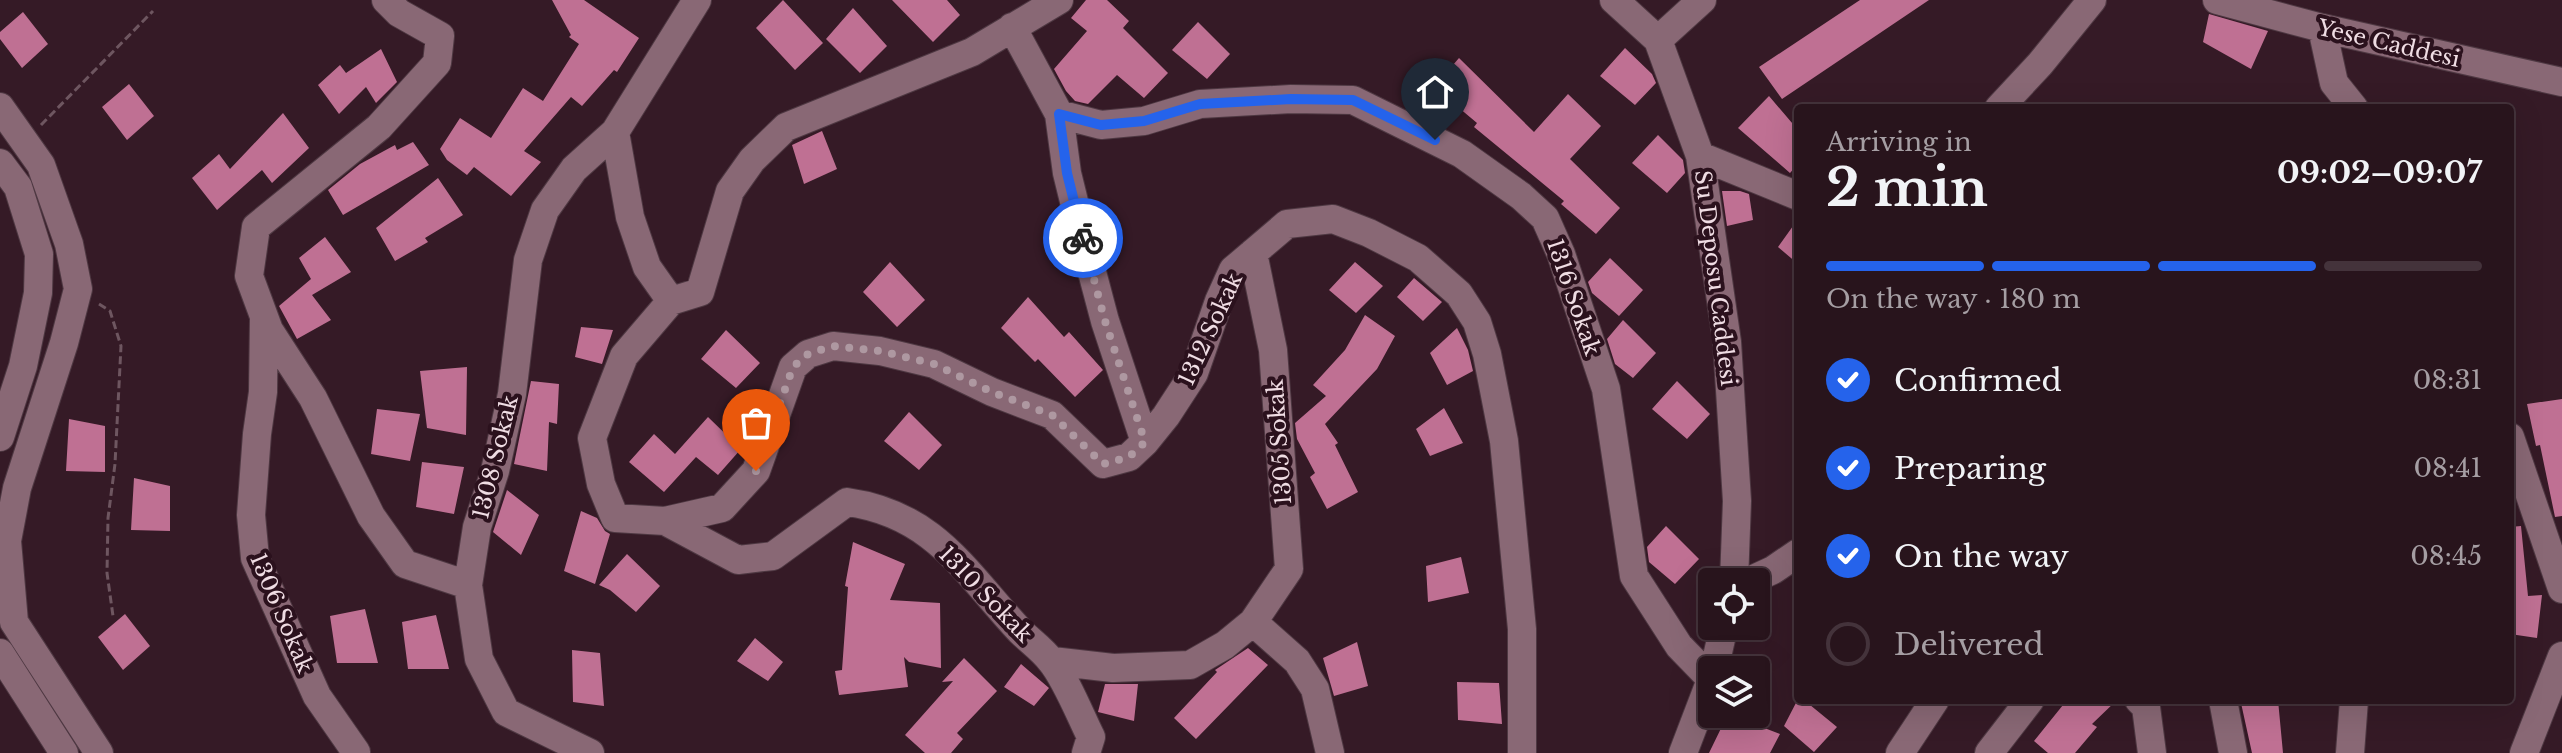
<!DOCTYPE html>
<meta charset="utf-8">
<style>
body{margin:0;font-family:"Libre Baskerville",serif;background:#301d25;color:#f1f3f6;height:100vh;display:flex;flex-direction:column;font-size:30px;white-space:nowrap}
*{box-sizing:border-box;margin:0}
p{font-size:26px;color:#a59ea3}
.icon{flex:none;width:44px;height:44px;fill:none;stroke:currentColor;stroke-width:2;stroke-linecap:round;stroke-linejoin:round}
.map{position:relative;flex:1;overflow:hidden}
.drawer{position:absolute;left:1794px;top:104px;width:720px;height:600px;display:flex;flex-direction:column;background:#28141c;border-radius:8px;box-shadow:0 8px 32px #0002,0 0 0 2px #44333b}
.drawer>*{flex:none}
.tools{position:absolute;left:1698px;top:568px;display:grid;gap:16px}
.tools a{display:grid;place-items:center;width:72px;height:72px;border-radius:8px;background:#28141c;box-shadow:0 8px 32px #0002,0 0 0 2px #44333b;font-size:40px}
.pin{position:absolute;display:grid;place-items:center;width:68px;height:68px;color:#fff;margin:-82px -34px;border-radius:50% 50% 50% 0;rotate:-45deg;box-shadow:0 0 8px #0007}
.pin .icon{rotate:45deg}
.courier{position:absolute;display:grid;place-items:center;width:80px;height:80px;margin:-40px;border:6px solid #2563eb;border-radius:50%;background:#fff;color:#222;box-shadow:0 2px 10px #0007}
.overview em{font-style:normal;font-weight:700}
.overview div{display:flex;flex-direction:column-reverse}
.overview{display:flex;align-items:center;justify-content:space-between;height:136px;padding:0 32px}
h1{font-size:52px;font-weight:700;line-height:60px}
.bar{display:grid;grid-template-columns:repeat(4,1fr);gap:12px 8px;align-content:center;height:96px;padding:0 32px}
.bar i{height:10px;border-radius:6px;background:#44333b}
.bar .current{background:#2563eb}
.bar p{grid-column:span 4}
ol{padding:0 32px;list-style:none}
li{display:flex;align-items:center;gap:24px;height:88px}
li p{margin-inline-start:auto}
li .icon{padding:8px;border-radius:50%;background:#2563eb;color:#fff;stroke-width:4}
li:last-child{color:#a59ea3}
li i{width:44px;height:44px;border:4px solid #44333b;border-radius:50%}
.map>svg:first-child{display:block}
.building{fill:#bf7093}
.lines{fill:none;stroke-linecap:round;stroke-linejoin:round}
.minor-casing{stroke:#4e3842;stroke-width:30}
.path{stroke:#6e5660;stroke-width:3;stroke-dasharray:8 4;stroke-linecap:butt}
.minor{stroke:#896875;stroke-width:28}
.done{stroke:#ae98a1;stroke-width:8;stroke-dasharray:0 14.4}
.route{stroke:#2563eb;stroke-width:10}
.labels{text-anchor:middle;stroke-width:8;stroke-linejoin:round;paint-order:stroke}
.street-label{font-size:22px;fill:#efdce3;stroke:#2b111d}
</style>
<div class="map">
<svg width="2562" height="753" viewBox="0 0 2562 753">
<rect width="100%" height="100%" fill="#351a26"/>
<path class="building" d="M552 0H584L639 38 617 72 614 70 582 106 571 97 524 151 541 162 511 196 474 167 467 175 447 160 440 149 460 118 491 138 523 88 543 101 579 44 569 37 571 35Z
M783 0 823 43 795 70 756 28Z
M892 0H947L960 15 933 42Z
M1086 0H1107L1129 21 1123 28 1168 73 1144 98 1117 75 1088 104 1075 101 1066 91 1054 69 1087 31 1071 18Z
M1860 0H1929L1782 99 1759 67Z
M853 8 887 46 860 73 826 39Z
M23 12 48 44 22 68 0 39V32Z
M2209 14 2268 31 2251 69 2203 42Z
M1198 22 1230 54 1207 79 1172 50Z
M1625 48 1652 74 1656 83 1635 105 1600 76Z
M381 49 397 82 376 103 366 87 339 114 318 85 340 65 346 73Z
M1459 58 1534 132 1568 94 1601 126 1570 159 1620 208 1596 234 1561 204 1564 201 1474 127 1477 123 1434 87Z
M129 84 154 116 127 140 102 107Z
M1769 96 1798 130V164L1790 173 1738 128Z
M283 113 309 148 272 183 262 170 217 210 192 178 219 154 230 169Z
M822 131 837 169 804 184 792 145Z
M1658 135 1683 160 1685 173 1667 193 1632 163Z
M413 142 429 165 343 215 328 190 360 164 395 145 397 150Z
M438 178 463 215 425 238 428 242 395 261 376 228Z
M1722 191H1740L1749 194 1753 220 1727 226Z
M1798 219V264L1778 247Z
M325 237 351 272 312 295 331 320 297 339 279 306 311 279 299 258Z
M1610 258 1643 290 1619 316 1592 293 1588 282Z
M890 262 925 300 897 327 863 292Z
M1355 262 1383 286 1356 313 1329 290Z
M1414 278 1442 302 1423 321 1397 297Z
M1028 297 1064 337 1069 332 1103 370 1075 397 1038 359 1035 362 1001 328Z
M1365 315 1395 336 1377 369 1325 424 1338 443 1335 445 1358 492 1327 509 1310 477 1315 473 1297 439 1295 423 1326 396 1313 385 1345 350Z
M1623 320 1656 353 1633 378 1615 364 1607 339Z
M581 327 613 330 602 364 575 357Z
M1457 328 1468 350 1473 371 1447 385 1430 353Z
M726 330 760 363 736 388 701 359Z
M467 367 466 435 427 428 420 371Z
M531 381 559 384 557 424 549 422 547 471 514 464Z
M1677 381 1710 414 1687 439 1652 409Z
M2562 399V516L2555 517 2540 445 2536 446 2527 404Z
M1444 408 1463 443 1430 456 1416 429Z
M377 409 420 414 410 461 371 454Z
M909 412 942 445 919 470 884 441Z
M708 417 741 449 718 475 696 457 664 492 629 462 654 434 675 454Z
M69 419 105 426V472L66 471Z
M422 462 464 467 454 514 416 507Z
M134 478 170 486V531L131 530Z
M507 490 539 515 521 555 493 532Z
M581 511 597 518 605 531 610 534 595 584 564 571Z
M1666 526 1699 559 1675 584 1649 562 1647 547Z
M2521 526 2528 596 2542 595 2537 638 2510 634V527Z
M853 542 905 564 890 600 940 603 941 668 909 662 904 657 908 687 839 695 835 671 842 670 848 587 845 586Z
M627 554 660 586 636 612 610 590 599 585Z
M1461 557 1469 593 1428 602 1426 566Z
M365 609 378 663H337L330 616Z
M125 614 150 646 123 670 98 637Z
M436 615 449 669H408L402 622Z
M755 638 783 662 768 681 737 661Z
M1357 642 1368 686 1334 696 1323 658Z
M1248 648 1268 665 1196 739 1174 718 1217 672 1215 670Z
M572 650 600 653 604 706 573 702Z
M964 658 997 691 957 733 963 739 951 753H925L905 735 953 681 942 682Z
M1021 664 1049 688 1034 706 1004 687Z
M1457 682 1499 683 1502 724 1458 720Z
M1105 684H1138L1134 721 1098 712Z
M1798 699 1804 700 1837 727 1814 752 1784 726Z
M2067 700H2117L2092 724 2097 727 2075 753H2048L2034 741Z
M2278 700 2283 753H2252L2241 703Z
M1728 714 1780 734 1770 753H1709Z"/>
<g class="lines">
<defs>
<path id="minor" d="M386 0 399 13 440 36 437 63 379 127 256 227 249 276 269 330 313 398 371 516 405 564 468 585
M697 0 615 132 630 217 647 267 671 301 700 292 730 191 752 160 786 127 972 52 1059 0
M1614 0 1658 40 1700 156 1727 342 1737 501 1734 582
M2217 0 2322 28 2562 82
M1012 27 1059 114 1067 173 1083 238 1105 321 1145 442
M2322 28 2334 83 2354 108
M1658 40 1702 0
M0 107 41 165 69 244 78 289 64 343 17 488 7 541 14 622 99 753
M1999 108 2040 64 2092 0
M1059 114 1101 125 1144 121 1200 104 1291 99 1353 100 1462 154 1521 196 1545 218 1561 254 1606 389 1634 576 1679 646 1711 679
M1700 156 1798 196
M0 163 18 187 39 254 38 293 23 366 0 437
M671 301 624 356 592 438 601 484 615 518 665 521 738 560 773 556 847 502C934 514 965 572 1020 631 1030 641 1042 649 1051 661 1066 679 1080 715 1091 737L1086 753
M264 318 263 392 257 434 251 515 255 558 317 696 356 752
M2510 437 2562 589
M665 521 722 508 756 471 793 367 808 354 833 346 880 351 934 364 992 392 1052 415 1103 464 1129 457 1145 442 1166 416 1194 373 1219 301 1233 270 1287 224 1333 219 1369 233 1418 258 1459 294 1477 322 1487 354 1504 441 1522 629V753
M1747 582 1773 570 1798 553
M1253 622 1297 661 1315 689 1330 753
M0 653 64 753
M1052 661 1113 668 1190 665 1225 645 1253 622 1289 569 1273 350 1253 253
M1714 670 1724 626
M2139 700 2146 707 2152 753
M2223 700 2233 753
M590 753 506 712 479 659 468 585 477 527 495 471 512 394 528 260 545 210 574 169 615 132
M1683 753 1712 677
M1900 753 1935 700
M1989 753 2030 700
M2350 753 2354 700
M2524 753 2562 656"/>
</defs>
<use href="#minor" class="minor-casing"/>
<path class="path" d="M41 125 153 11
M99 304 110 311 121 346 115 464 108 518 107 573 113 616"/>
<use href="#minor" class="minor"/>
</g>
<g class="lines">
<path class="done" d="M756 471 793 367 808 354 833 346 880 351 934 364 992 392 1052 415 1103 464 1129 457 1145 442 1105 321 1083 238"/>
<path class="route" d="M1083 238 1067 173 1059 114 1101 125 1144 121 1200 104 1291 99 1353 100 1435 140"/>
</g>
<g class="labels">
<g class="street-label">
<text transform="translate(2389 43) rotate(13)" y="8">Yese Caddesi</text>
<text transform="translate(1716 278) rotate(83)" y="8">Su Deposu Caddesi</text>
<text transform="translate(1574 297) rotate(71)" y="8">1316 Sokak</text>
<text transform="translate(1210 329) rotate(-65)" y="8">1312 Sokak</text>
<text transform="translate(1279 442) rotate(-94)" y="8">1305 Sokak</text>
<text transform="translate(495 457) rotate(-76)" y="8">1308 Sokak</text>
<text transform="translate(986 594) rotate(46)" y="8">1310 Sokak</text>
<text transform="translate(282 613) rotate(67)" y="8">1306 Sokak</text>
</g>
</g>
</svg>
<div class="tools">
<a><svg class="icon" aria-label="locate" viewBox="0 0 24 24"><circle cx="12" cy="12" r="6"/><path d="M12 2v4M12 18v4M2 12h4M18 12h4"/></svg></a>
<a><svg class="icon" aria-label="layers" viewBox="0 0 24 24"><path d="M12 4l9 5-9 5-9-5zM3 14l9 5 9-5"/></svg></a>
</div>
<div class="pin" style="left:756px;top:471px;background:#ea580c"><svg class="icon" aria-label="bag" viewBox="0 0 24 24"><path d="M5 8h14l-1 12H6zM9 8a3 3 0 0 1 6 0"/></svg></div>
<div class="pin" style="left:1435px;top:140px;background:#1f2937"><svg class="icon" aria-label="home" viewBox="0 0 24 24"><path d="M3 11l9-7 9 7M6 9v11h12V9"/></svg></div>
<div class="courier" style="left:1083px;top:238px"><svg class="icon" aria-label="bike" viewBox="0 0 24 24"><circle cx="6" cy="16" r="4"/><circle cx="18" cy="16" r="4"/><path d="M6 16l4-8h5l3 8M10 8l3 8H6M13 5h3"/></svg></div>
<section class="drawer">
<div class="overview"><div><h1>2 min</h1><p>Arriving in</p></div><em>09:02–09:07</em></div>
<div class="bar"><i class="current"></i><i class="current"></i><i class="current"></i><i></i><p>On the way · 180 m</p></div>
<ol>
<li><svg class="icon" aria-label="check" viewBox="0 0 24 24"><path d="M5 12l5 5 9-10"/></svg>Confirmed<p>08:31</p></li>
<li><svg class="icon" aria-label="check" viewBox="0 0 24 24"><path d="M5 12l5 5 9-10"/></svg>Preparing<p>08:41</p></li>
<li><svg class="icon" aria-label="check" viewBox="0 0 24 24"><path d="M5 12l5 5 9-10"/></svg>On the way<p>08:45</p></li>
<li><i></i>Delivered</li>
</ol>
</section>
</div>
